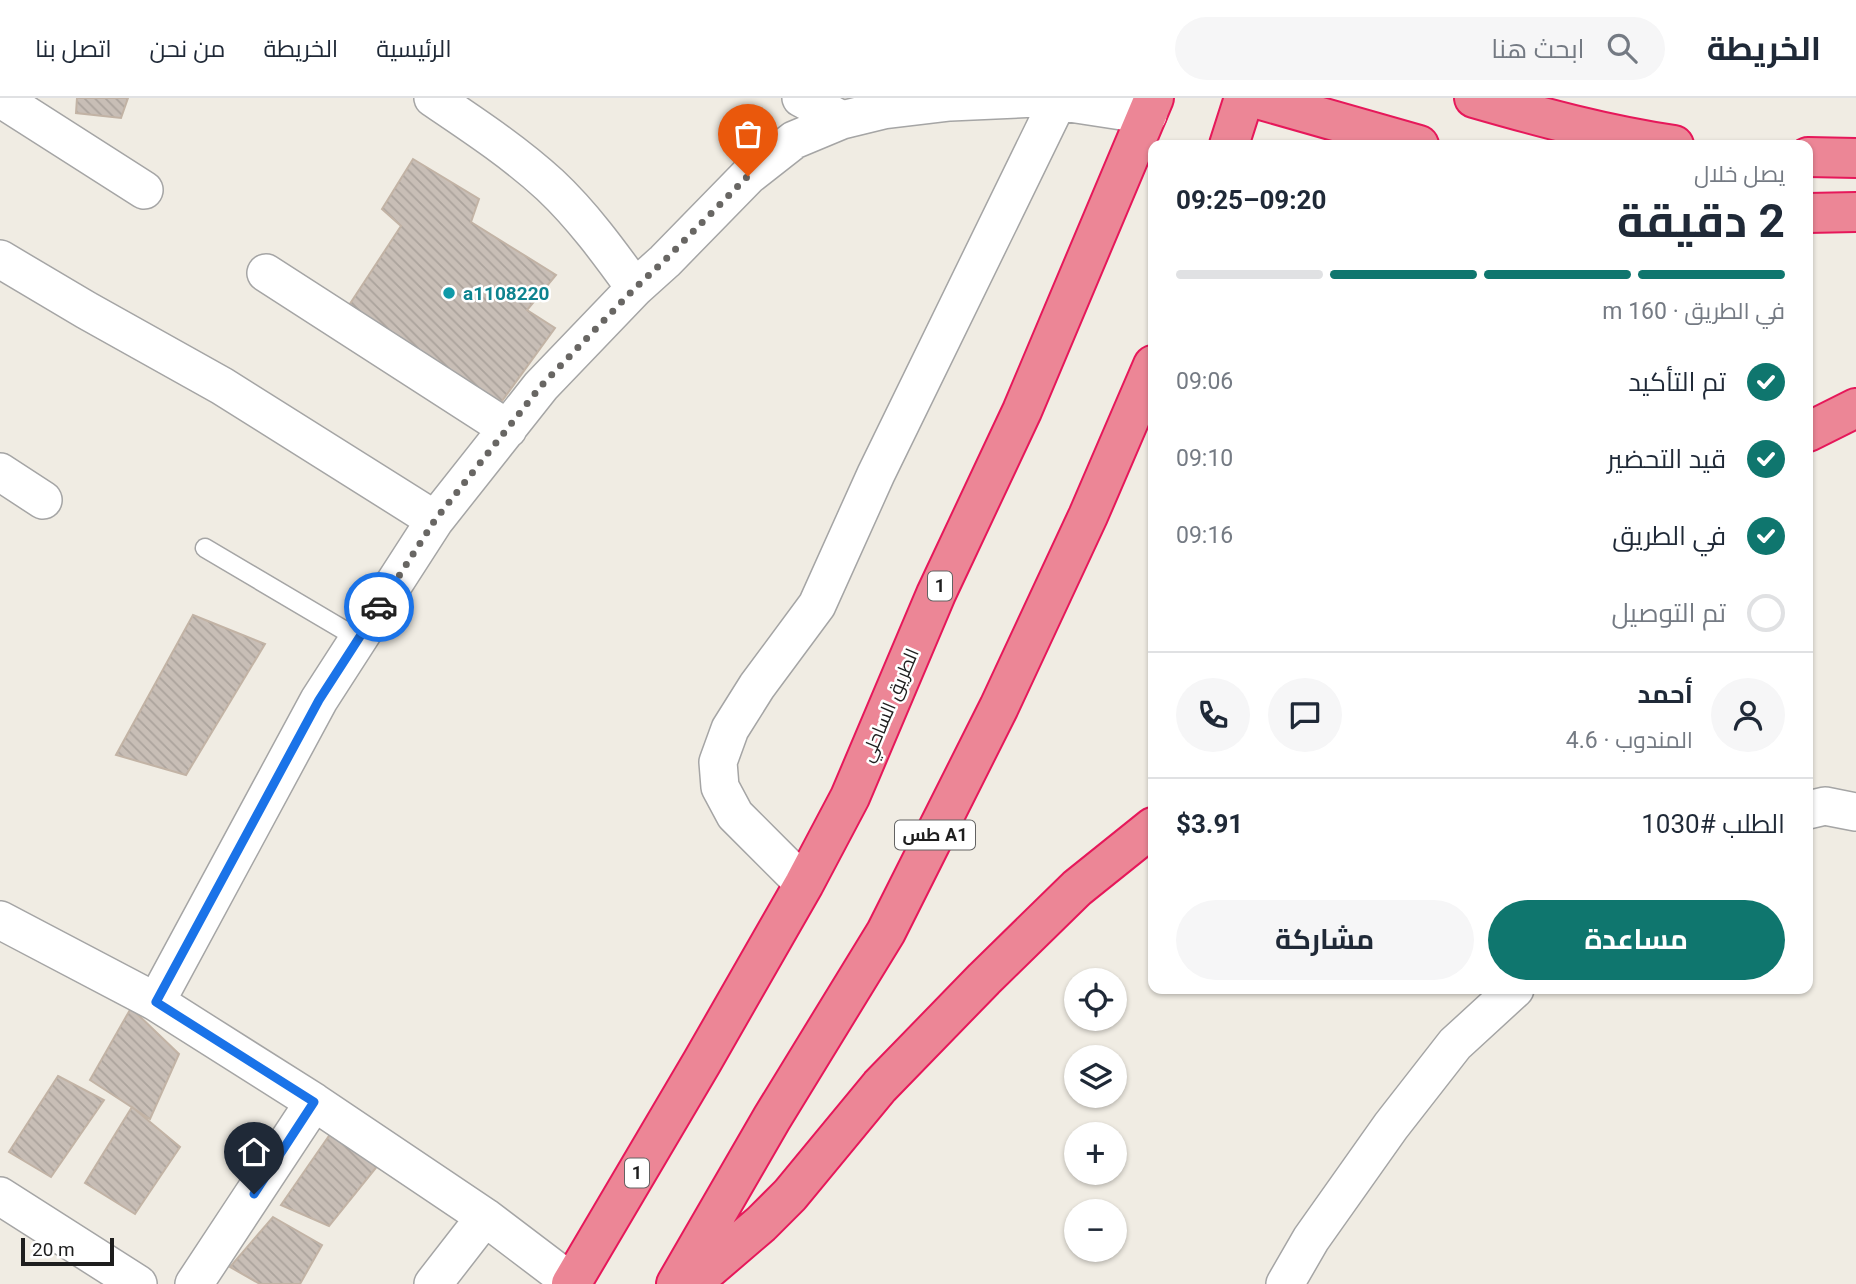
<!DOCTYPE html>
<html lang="ar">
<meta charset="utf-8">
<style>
body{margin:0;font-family:Roboto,Cairo,sans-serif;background:#f6f6f7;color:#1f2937;direction:rtl;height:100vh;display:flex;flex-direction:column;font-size:26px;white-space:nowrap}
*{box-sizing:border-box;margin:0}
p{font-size:23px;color:#747a83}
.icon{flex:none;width:38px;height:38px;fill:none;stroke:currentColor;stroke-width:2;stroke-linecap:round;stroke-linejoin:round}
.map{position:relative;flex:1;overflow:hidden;direction:ltr}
.sheet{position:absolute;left:1148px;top:42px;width:665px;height:854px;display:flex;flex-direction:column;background:#fff;border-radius:14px;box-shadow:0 2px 5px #0004;direction:rtl}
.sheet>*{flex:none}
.tools{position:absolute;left:1064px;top:870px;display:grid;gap:14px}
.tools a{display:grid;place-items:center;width:63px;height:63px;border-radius:50%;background:#fff;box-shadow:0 2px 5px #0004;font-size:35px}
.scale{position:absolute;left:21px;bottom:18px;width:93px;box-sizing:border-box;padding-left:7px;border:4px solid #1e1e1e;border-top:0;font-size:19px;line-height:24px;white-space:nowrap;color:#1e1e1e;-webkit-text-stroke:5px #fff;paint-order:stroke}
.pin{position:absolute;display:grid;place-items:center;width:60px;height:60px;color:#fff;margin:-72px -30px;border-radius:50% 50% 50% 0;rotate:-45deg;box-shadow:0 0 7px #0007}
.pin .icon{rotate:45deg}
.courier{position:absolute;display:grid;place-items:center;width:70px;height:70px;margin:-35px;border:5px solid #1a73e8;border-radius:50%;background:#fff;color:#222;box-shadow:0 2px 9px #0007}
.headline em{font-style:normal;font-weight:700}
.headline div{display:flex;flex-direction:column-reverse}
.headline{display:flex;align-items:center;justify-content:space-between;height:119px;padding:0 28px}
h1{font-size:46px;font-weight:700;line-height:52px}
.bar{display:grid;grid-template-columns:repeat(4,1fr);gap:10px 7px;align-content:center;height:84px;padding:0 28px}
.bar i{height:9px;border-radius:5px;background:#e0e1e3}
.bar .selected{background:#0f766e}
.bar p{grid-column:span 4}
.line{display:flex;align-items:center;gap:18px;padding:0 28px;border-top:2px solid #e0e1e3}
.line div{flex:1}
.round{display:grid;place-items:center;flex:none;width:74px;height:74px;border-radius:37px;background:#f6f6f7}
ol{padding:0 28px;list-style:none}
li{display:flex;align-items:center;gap:21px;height:77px}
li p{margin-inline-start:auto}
li .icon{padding:7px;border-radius:50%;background:#0f766e;color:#fff;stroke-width:4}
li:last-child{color:#747a83}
li i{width:38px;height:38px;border:4px solid #e0e1e3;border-radius:50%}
.cta{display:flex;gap:14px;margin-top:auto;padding:14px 28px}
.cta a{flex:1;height:80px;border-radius:42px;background:#0f766e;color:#fff;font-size:28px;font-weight:700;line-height:80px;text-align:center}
.cta a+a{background:#f6f6f7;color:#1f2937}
header{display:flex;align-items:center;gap:42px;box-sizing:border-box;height:98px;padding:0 35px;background:#fff;border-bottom:2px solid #e0e1e3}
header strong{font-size:33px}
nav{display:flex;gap:38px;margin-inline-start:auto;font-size:24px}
.search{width:490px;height:63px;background:#f6f6f7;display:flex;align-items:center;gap:18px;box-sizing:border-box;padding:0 24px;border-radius:38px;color:#747a83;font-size:26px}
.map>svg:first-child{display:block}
.building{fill:url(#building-back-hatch);stroke:#c2b3a5;stroke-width:2}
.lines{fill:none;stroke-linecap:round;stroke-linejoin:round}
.lane-casing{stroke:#a5a5a5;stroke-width:21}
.street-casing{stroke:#a5a5a5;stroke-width:40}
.highway-casing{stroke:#e6185a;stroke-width:42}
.lane{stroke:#fff;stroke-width:18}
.street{stroke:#fff;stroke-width:37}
.highway{stroke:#ec8696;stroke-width:38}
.done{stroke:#686663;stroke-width:7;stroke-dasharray:0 12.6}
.route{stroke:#1a73e8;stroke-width:9}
.culture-dot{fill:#0f9aa8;stroke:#fff;stroke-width:2.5}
.labels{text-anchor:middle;stroke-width:5;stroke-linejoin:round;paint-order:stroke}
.shield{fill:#fff;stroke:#626262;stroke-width:2}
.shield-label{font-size:18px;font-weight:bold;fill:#1e1e1e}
.culture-label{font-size:19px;font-weight:bold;fill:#0d838f;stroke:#fff;text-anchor:start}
.street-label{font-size:19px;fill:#1e1e1e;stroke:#fff}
</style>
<header>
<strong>الخريطة</strong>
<div class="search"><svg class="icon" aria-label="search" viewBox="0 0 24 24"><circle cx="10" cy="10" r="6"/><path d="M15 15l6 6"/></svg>ابحث هنا</div>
<nav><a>الرئيسية</a><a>الخريطة</a><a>من نحن</a><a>اتصل بنا</a></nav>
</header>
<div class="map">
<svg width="1856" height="1186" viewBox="0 0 1856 1186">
<defs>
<pattern id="building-back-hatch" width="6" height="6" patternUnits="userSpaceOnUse" patternTransform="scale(1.75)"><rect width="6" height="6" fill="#c8beb6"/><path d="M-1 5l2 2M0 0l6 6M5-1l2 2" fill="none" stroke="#aba39c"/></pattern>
</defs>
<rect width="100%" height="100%" fill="#f0ece3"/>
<path class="building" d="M77 0H128L121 20 76 15Z
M413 61 479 101 471 124 556 177 527 212 555 230 497 310 342 218 401 128 382 111Z
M193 517 265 546 186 677 116 657Z
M131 910 179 956 150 1021 90 982Z
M58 978 104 1002 51 1079 9 1054Z
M132 1009 180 1049 135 1116 85 1085Z
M333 1032 383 1061 329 1128 281 1107Z
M273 1119 322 1147 300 1186H260L230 1169Z"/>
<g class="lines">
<defs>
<path id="lane" d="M205 450 359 541"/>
<path id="street" d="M0 0 144 92
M433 0C473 27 514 54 550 87 582 117 609 154 635 190
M801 0 842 22
M0 161 86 212 222 288 435 422
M266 175 508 331
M0 374 43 402
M1808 712 1825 708 1856 714
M804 786 735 717 720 689 718 664 730 631 757 588 817 507 876 376 1057 5
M0 822 156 904 314 1004 485 1119 572 1185
M156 904 319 602 435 422 541 288 635 190 665 163 748 78 794 42 842 22 883 12 950 4 1037 0 1148 17
M0 1098 138 1186
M194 1186 314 1004
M433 1186 485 1119
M1285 1186 1311 1141 1391 1028 1455 946 1515 891"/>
<path id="highway" d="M1254 0 1419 47
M1474 0C1540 19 1606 37 1674 47
M1229 47 1244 0
M1808 59 1856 60
M1808 115 1856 114
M1808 334 1856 310
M571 1186 702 964 804 786 850 699 936 496 1022 313 1154 0
M676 1186 772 1020 886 834 999 609 1088 418 1153 267
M691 1186 761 1126 790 1097 880 988 984 881 1077 790 1153 729"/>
</defs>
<use href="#lane" class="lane-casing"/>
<use href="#street" class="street-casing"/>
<use href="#highway" class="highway-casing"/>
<use href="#lane" class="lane"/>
<use href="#street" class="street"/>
<use href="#highway" class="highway"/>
</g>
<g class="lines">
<path class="done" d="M379 509 435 422 541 288 635 190 664 163 748 78"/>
<path class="route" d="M254 1096 314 1004 156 904 319 602 379 509"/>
</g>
<circle class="culture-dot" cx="449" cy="195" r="7"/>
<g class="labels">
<g class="shield">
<rect x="928" y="473.5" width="24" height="29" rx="5"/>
<rect x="895" y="722.5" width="80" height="29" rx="5"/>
<rect x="625" y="1060.5" width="24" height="29" rx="5"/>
</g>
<g class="shield-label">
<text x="940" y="494">1</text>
<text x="935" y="743">طس A1</text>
<text x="637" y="1081">1</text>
</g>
<g class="culture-label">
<text x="463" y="202">a1108220</text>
</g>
<g class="street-label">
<text transform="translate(889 607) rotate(-67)" y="7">الطريق الساحلي</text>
</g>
</g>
</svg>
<div class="tools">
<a><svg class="icon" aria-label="locate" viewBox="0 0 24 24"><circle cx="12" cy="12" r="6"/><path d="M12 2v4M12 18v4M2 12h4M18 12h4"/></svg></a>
<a><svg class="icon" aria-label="layers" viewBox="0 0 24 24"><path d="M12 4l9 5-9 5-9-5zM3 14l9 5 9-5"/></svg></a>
<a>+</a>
<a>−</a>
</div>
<div class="scale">20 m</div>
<div class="pin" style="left:748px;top:78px;background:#ea580c"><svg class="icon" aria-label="bag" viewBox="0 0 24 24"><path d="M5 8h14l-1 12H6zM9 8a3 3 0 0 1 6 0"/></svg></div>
<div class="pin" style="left:254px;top:1096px;background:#1f2937"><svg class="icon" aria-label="home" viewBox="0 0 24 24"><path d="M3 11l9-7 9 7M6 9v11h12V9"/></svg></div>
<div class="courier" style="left:379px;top:509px"><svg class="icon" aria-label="car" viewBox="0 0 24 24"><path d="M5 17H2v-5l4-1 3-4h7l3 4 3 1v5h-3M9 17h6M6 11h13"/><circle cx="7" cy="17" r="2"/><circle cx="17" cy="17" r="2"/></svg></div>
<section class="sheet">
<div class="headline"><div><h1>2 دقيقة</h1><p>يصل خلال</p></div><em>09:20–09:25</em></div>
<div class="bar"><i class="selected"></i><i class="selected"></i><i class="selected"></i><i></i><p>في الطريق · 160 m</p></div>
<ol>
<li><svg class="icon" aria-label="check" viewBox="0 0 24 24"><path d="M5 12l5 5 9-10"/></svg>تم التأكيد<p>09:06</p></li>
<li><svg class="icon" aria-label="check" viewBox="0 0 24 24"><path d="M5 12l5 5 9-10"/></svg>قيد التحضير<p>09:10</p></li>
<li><svg class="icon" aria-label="check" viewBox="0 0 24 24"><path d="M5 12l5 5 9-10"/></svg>في الطريق<p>09:16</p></li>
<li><i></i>تم التوصيل</li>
</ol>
<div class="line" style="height:126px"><a class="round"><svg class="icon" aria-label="person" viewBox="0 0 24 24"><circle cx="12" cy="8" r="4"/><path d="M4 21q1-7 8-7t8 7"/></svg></a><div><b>أحمد</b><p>المندوب · 4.6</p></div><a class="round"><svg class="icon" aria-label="chat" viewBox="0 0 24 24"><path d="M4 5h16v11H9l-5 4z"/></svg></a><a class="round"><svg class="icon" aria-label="phone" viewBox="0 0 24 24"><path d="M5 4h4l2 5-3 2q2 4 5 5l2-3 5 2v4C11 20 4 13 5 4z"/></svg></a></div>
<div class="line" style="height:91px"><div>الطلب #1030</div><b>$3.91</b></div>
<div class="cta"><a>مساعدة</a><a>مشاركة</a></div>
</section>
</div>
